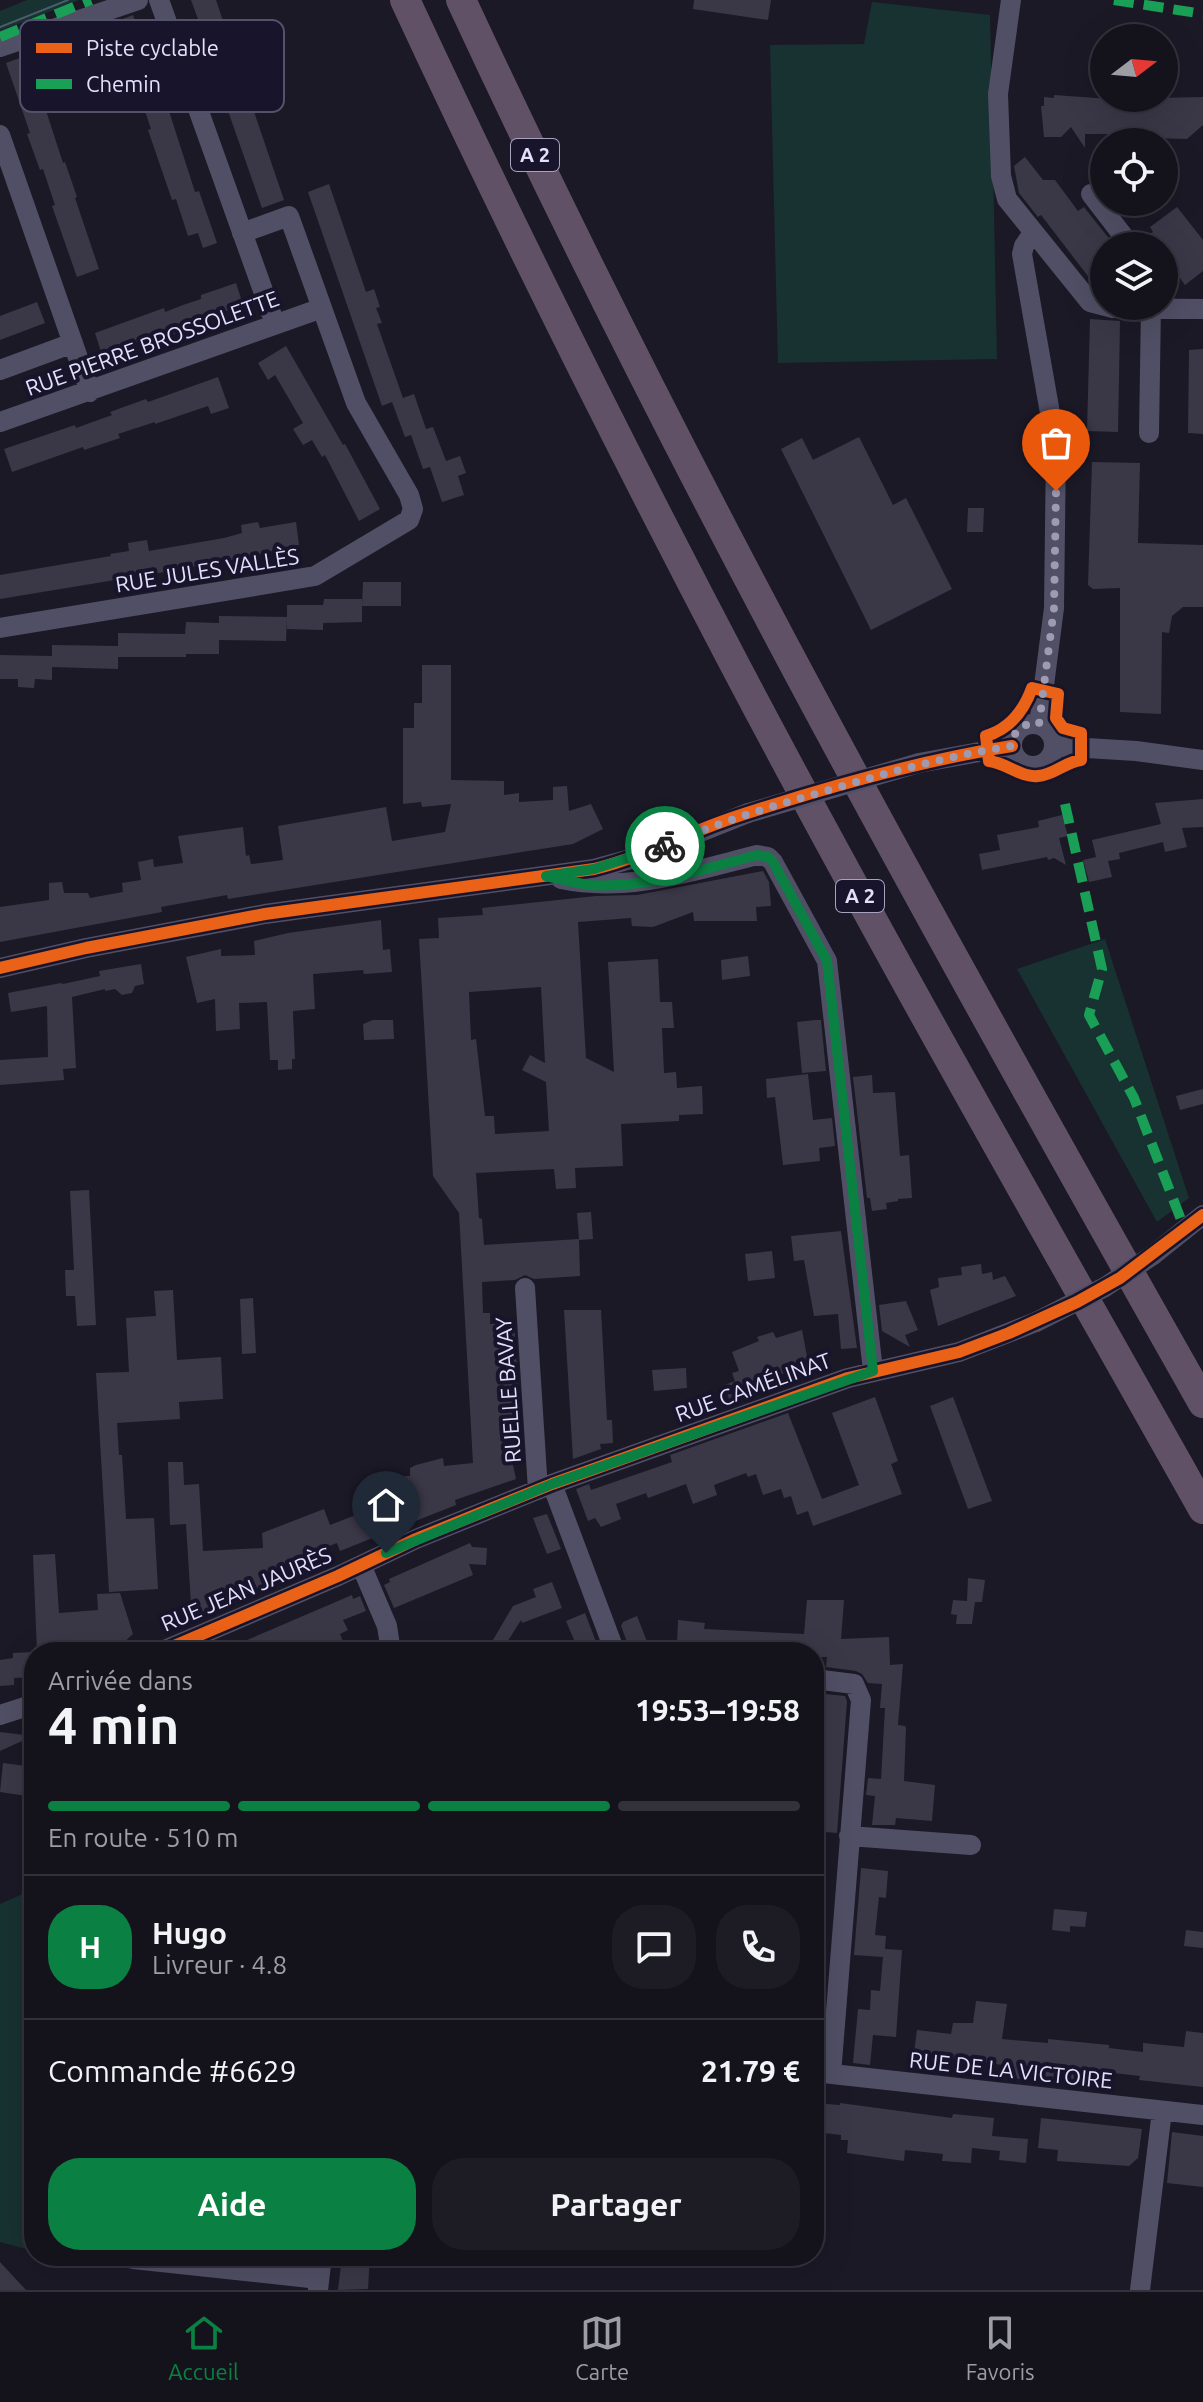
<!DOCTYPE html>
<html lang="fr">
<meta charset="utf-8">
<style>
body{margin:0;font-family:Ubuntu,sans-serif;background:#1d1c25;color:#f1f3f6;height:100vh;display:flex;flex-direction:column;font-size:30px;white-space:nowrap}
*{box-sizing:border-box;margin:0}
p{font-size:26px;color:#9d9ea3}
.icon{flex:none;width:44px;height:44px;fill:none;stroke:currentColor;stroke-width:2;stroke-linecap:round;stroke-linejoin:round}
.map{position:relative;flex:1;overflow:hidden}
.details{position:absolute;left:24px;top:1642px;width:800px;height:624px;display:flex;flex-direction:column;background:#14131c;border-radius:32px;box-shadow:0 8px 32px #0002,0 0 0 2px #33323b}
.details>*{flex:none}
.needle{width:52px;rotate:74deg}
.controls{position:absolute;left:1090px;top:24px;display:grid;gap:16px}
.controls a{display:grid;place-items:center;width:88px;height:88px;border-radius:50%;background:#14131c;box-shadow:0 8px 32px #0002,0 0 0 2px #33323b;font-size:40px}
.pin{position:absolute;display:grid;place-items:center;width:68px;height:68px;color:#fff;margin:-82px -34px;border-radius:50% 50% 50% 0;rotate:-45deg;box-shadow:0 0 8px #0007}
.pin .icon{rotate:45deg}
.courier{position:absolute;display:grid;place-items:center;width:80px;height:80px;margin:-40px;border:6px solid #0b8043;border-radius:50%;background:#fff;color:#222;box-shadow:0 2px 10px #0007}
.overview em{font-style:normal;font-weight:700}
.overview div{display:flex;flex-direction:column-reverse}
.overview{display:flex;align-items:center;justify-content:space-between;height:136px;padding:0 24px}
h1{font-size:52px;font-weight:700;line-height:60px}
.bar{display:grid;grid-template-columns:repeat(4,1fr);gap:12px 8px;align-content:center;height:96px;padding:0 24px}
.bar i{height:10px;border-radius:6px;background:#33323b}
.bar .selected{background:#0b8043}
.bar p{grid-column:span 4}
.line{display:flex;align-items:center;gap:20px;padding:0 24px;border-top:2px solid #33323b}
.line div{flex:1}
.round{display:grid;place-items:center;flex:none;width:84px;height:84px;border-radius:32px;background:#1d1c25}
.action{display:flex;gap:16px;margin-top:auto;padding:16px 24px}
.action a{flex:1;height:92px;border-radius:32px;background:#0b8043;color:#fff;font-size:32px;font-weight:700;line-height:92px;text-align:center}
.action a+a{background:#1d1c25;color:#f1f3f6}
.tabs{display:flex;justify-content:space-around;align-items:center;height:112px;border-top:2px solid #33323b;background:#14131c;font-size:22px;color:#9d9ea3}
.tabs a{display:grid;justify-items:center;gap:4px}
.tabs .selected{color:#0b8043}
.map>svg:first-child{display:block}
.green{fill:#183131}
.building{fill:#3a3847;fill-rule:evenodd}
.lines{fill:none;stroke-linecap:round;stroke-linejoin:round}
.minor{stroke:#504f65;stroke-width:20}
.highway{stroke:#615167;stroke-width:30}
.tram{stroke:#4a5d6c;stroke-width:2}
.minor-bridge{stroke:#504f65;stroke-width:20}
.quiet{stroke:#1a9f57;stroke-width:10;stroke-dasharray:20 10;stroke-linecap:butt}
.cycleway-casing{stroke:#17142b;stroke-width:17}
.cycleway{stroke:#ea6118;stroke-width:12}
.done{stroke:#9d9ab2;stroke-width:8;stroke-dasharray:0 14.4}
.route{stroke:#0b8043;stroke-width:10}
.labels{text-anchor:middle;stroke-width:8;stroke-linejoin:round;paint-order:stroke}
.shield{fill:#17142b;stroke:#a6a3be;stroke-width:2}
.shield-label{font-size:20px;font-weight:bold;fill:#e3e0fd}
.street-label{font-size:22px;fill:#e3e0fd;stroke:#17142b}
.key{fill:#17142b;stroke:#54516a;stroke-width:2}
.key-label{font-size:22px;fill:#e3e0fd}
</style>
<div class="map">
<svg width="1203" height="2290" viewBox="0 0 1203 2290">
<rect width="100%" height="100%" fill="#1b1926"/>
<path class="green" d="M27 0H79L0 31V11Z
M872 2 990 15 997 359 778 363 770 45 864 44Z
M1105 939 1189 1198 1157 1222 1017 969Z
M34 1889V2251L0 2242V1904Z"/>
<path class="building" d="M191 0H216L284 200 262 208 200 31 202 30Z
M694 0H771L768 20 693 9Z
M133 15 145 50 149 49 195 192 199 191 217 243 203 248 198 233 188 236 176 199 172 200 148 130 151 129 139 93 130 96 124 79 129 76 117 41 108 44 102 27Z
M28 55 63 163 65 162 77 197 75 198 99 269 77 277 52 206 55 205 43 169 40 170 27 134 30 133 6 63Z
M1054 95 1110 99 1203 97V125L1187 139 1151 138 1143 129 1129 142H1126V134H1085V148L1071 127 1061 137H1044L1041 106H1044V97L1054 98Z
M1025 157 1043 180H1055L1078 211 1084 207 1115 246H1104V276L1094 284 1041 215 1038 217 1019 193 1014 166Z
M329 184 366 292 374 289 380 307 376 308 382 323 377 324 403 398 414 394 426 429 433 427 446 461 460 456 466 473 458 476 464 495 442 502 430 467 423 469 411 435 405 437 392 402 382 406 308 192Z
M1177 207 1203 240V271L1185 285 1164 256V246H1157L1148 235 1153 232 1150 227Z
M236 283 243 305 207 318 208 321 190 328 173 334 171 330 102 355 95 333 164 308 165 312 183 305 201 299V295Z
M37 302 45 323 0 340V316Z
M1090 319 1120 321 1118 432 1087 431Z
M286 346 343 445 345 444 380 509 359 521 325 455 322 457 312 440 303 445 293 429 303 423 275 375 268 380 258 363Z
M1203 349V434L1188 433 1189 350Z
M218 377 229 408 211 414 208 406 155 424V422L118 434 120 438 84 450 83 447 12 472 4 449 75 425 76 428 112 415 110 412 146 399 148 402Z
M859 437 893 505 906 498 952 589 871 630 781 449 802 438 813 460Z
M1092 462 1140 463 1138 543 1203 545V607H1183L1172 616 1169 633 1162 632 1161 714 1120 712V588L1093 589 1088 585Z
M968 508H984L983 532H967Z
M258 522 260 528 296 522 299 545 227 561 153 574 152 571 114 578 115 580 0 599V575L111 556 110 554 129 551 128 543 147 540 149 551 224 538 242 533 241 525Z
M363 582H401V606H362Z
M324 599H362V622L323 623V630L287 629V605H323Z
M219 616 287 617 286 641 219 640V654H186V657H118V669L52 667V645L118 646V633L185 634 186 622 219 623Z
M0 655 52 656V680L35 679 34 688 18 687V679H0Z
M422 665H451V780L504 781V795L519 793V802L553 800V787L567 786 569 811 591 804 603 829 573 844 228 899 227 895 161 907 162 912 0 942V907L49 900V883L62 882 64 893H88L90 898 123 892 122 883 141 880 138 862 153 859 154 867 183 863 178 836 243 827 246 856 249 855 251 864 283 860 278 826 386 807 392 841 445 832 451 804 422 807 421 802 403 804V728H414V703H422Z
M1203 799V827L1182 828 1187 847 1165 852 1163 842 1119 853 1120 859 1108 861 1112 877 1089 882 1083 860 1096 857 1092 840 1161 824 1155 803Z
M1062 815 1068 836 1059 838 1066 865 1054 858 1048 860 1047 857 982 870 979 854 1000 850 997 835 1039 827 1038 821Z
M763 871 769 882 771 906 756 907 757 921H694L693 912 653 927 632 926 631 918 578 922 586 1058 614 1072 608 962 658 959 660 1002H672L674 1028H662L664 1073 676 1072 677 1088 702 1086 703 1114 679 1115V1121L621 1124 623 1166 575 1168 576 1188 556 1189 554 1169 476 1173 479 1218 482 1219 484 1245 579 1239 577 1213 591 1212 593 1239 579 1240 580 1276 534 1279 525 1275 515 1280 482 1282 483 1313H490V1324L514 1323 522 1450 510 1451 516 1479 455 1500 456 1505 340 1551 337 1543 306 1555 310 1566 246 1593V1597L192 1620 186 1524 170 1525 168 1462H183L184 1485 199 1484 203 1551 263 1548 262 1533 324 1509 330 1525 361 1513 360 1504 403 1486V1476H410V1468L416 1465 443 1458 444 1466 473 1463 459 1213 433 1176 419 939 439 938 438 918 483 915 482 908 596 896 637 895ZM541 987 545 1063 530 1055 522 1070 546 1082 549 1131 495 1134 494 1116H485L476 1039 471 1040 469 992Z
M381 920 383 950 390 949 392 972 364 974 363 970 313 974 315 1009 293 1011V1014L295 1059H292V1069L278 1070V1060H270L267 1002 239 1003 240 1029 216 1031 215 999 197 1003 186 957 221 949V956L255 955 254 941 288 933Z
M748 956 750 976 722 980 721 960Z
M141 964 144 984 135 986 132 993 122 995 115 989 105 991V989L72 997 76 1068 63 1069 64 1080 0 1085V1060L48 1057 47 1006 11 1012 8 993 61 983 63 984 100 976 99 971Z
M373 1020H393L394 1039 364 1040 363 1024Z
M815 1020H821L826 1071 802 1073 797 1022Z
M808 1074 813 1120 832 1118 835 1146 819 1148 820 1161 783 1165 775 1097 767 1098 766 1079Z
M872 1075 873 1093 895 1092 900 1156 909 1155 912 1198 898 1199V1201L886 1203 887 1209 872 1211 870 1198H867L853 1077Z
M1203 1089V1104L1180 1110 1176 1096Z
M89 1190 96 1325 77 1326 75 1296H66L65 1270H74L70 1191Z
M841 1231 857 1348 841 1349 838 1314 814 1316 804 1260 794 1261 791 1236Z
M772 1251 775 1278 748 1281 745 1254Z
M981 1264 982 1274 992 1272 993 1280 1005 1276 1016 1296 938 1326 930 1290 939 1287 938 1278 962 1275 961 1267Z
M173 1290 177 1360 221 1357 223 1399 179 1402 180 1419 117 1423 119 1455H122L126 1519 154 1518 158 1589 109 1592 96 1373 129 1372 126 1318 156 1316 154 1291Z
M253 1298 256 1353 242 1354 240 1299Z
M906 1301 918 1330 905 1335 910 1347 882 1331 879 1305Z
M564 1310H601L607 1420H612L613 1443 600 1444 601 1449 573 1459Z
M802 1330 809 1367 790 1371 755 1385 757 1390 729 1399 725 1385 735 1381 732 1373 739 1371 732 1352 759 1341 757 1337 773 1332 776 1338Z
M686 1368 687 1388 654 1391 652 1370Z
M875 1397 898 1461 891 1464 902 1494 813 1526 808 1511 797 1515 791 1496 784 1498 781 1489 763 1495 756 1474 748 1477 746 1473 714 1485 717 1495 693 1504 686 1484 648 1498 646 1493 616 1504 621 1519 601 1527 595 1518 588 1521 576 1489 589 1484 591 1490 672 1462 670 1455 788 1413 822 1499 859 1485 832 1413Z
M953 1397 992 1501 968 1509 930 1406Z
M547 1514 561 1549 547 1554 533 1518Z
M470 1543 472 1547 487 1548 486 1565 469 1564 473 1575 394 1608 384 1585 390 1582 389 1579Z
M55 1554 59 1613 98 1610 97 1594 120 1593 133 1634 121 1645 73 1648 74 1652H37L33 1555Z
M968 1578 985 1580 982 1602H975L972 1624H956L957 1615 951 1614 953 1600 967 1601Z
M552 1582 562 1608 522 1623 521 1620 504 1647 493 1640 513 1606 536 1597 533 1589Z
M352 1595 353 1599 360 1596 366 1611 343 1620 348 1630 340 1634 347 1652H219Z
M807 1600H844L841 1639 889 1637 890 1665 903 1664 898 1725 905 1726 906 1728 904 1781 935 1785 932 1821 896 1818 895 1825H872L875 1796 866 1795 868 1778 881 1779 885 1708H880L882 1684 868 1683 862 1674 856 1671 826 1667 827 1657H815V1652H702L703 1647 677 1645 678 1620 705 1623 704 1629 804 1634Z
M585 1613 600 1652H547L574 1640 566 1621Z
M637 1616 648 1644 630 1650 621 1626 623 1622Z
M34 1652V1677L14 1678V1685L0 1686V1660L13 1658V1653Z
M825 1694 845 1696 847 1701 837 1833 814 1831V1698L825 1699Z
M0 1732 33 1736 0 1751Z
M3 1763 34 1767V1797L0 1792Z
M861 1868 888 1871 886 1898 879 1897 875 1935 886 1936 885 1949 902 1950 896 2037 873 2035 870 2065 853 2063 858 2009 870 2010 871 1990 880 1991 883 1957 854 1955Z
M1054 1909 1087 1912 1085 1927 1070 1926V1932L1052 1930Z
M1186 1930 1203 1932V1948L1184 1946Z
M976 2001 1007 2004 1002 2039 1048 2043V2039L1109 2045V2048L1143 2052V2043L1184 2047 1186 2031 1203 2033V2087L1139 2080 1140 2076 1096 2071 1094 2083 1030 2077 1029 2080 1001 2077 1003 2065 914 2053 917 2030 951 2034 953 2023H973Z
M814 2103 840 2105V2103L952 2118 953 2114 994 2118 992 2136 1028 2139 1026 2163 999 2160 1000 2151 972 2148 971 2163 942 2161 943 2154 905 2150 904 2161 847 2153 848 2140H841V2135L815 2132Z
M1041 2118 1142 2129 1138 2158 1129 2166 1057 2161 1058 2150 1038 2148Z
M1172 2132 1203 2136V2187L1167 2183Z
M342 2256H370L368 2289 338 2290Z
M0 2262 26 2290H0Z"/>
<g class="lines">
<path class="minor" d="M159 0 275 324
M1011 0 998 94 1001 176 1007 199 1090 302 1113 308 1203 309
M0 47 138 0
M0 135 90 392
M1091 194 1131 246
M1033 233 1024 246 1022 254 1056 447 1054 608 1039 724
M0 370 73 343
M0 422 322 308
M1149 433 1151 306
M0 628 315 576 409 520 413 509 409 495 356 403 289 216 242 233
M1012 745a21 21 0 1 1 42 0a21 21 0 1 1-42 0Z
M1054 746 1136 751 1203 760
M919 763 1012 746
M561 879C627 893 693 871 757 855L768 857 773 862 827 961 873 1371
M0 968 86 948 265 914 594 869 638 857 748 813
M1153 1255 1203 1215
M525 1288 538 1490
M552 1484 615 1652
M361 1565 387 1626 391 1652
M160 1652 338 1576 416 1539 552 1484 848 1378 959 1352 1036 1322
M814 1679 854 1684 861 1700 831 2074
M0 1715 34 1704
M849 1836 971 1845
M814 2072 1203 2115
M133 2259 319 2279
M318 2290 322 2256
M1140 2290 1162 2111"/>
<path class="highway" d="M405 0C510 226 621 448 737 669 886 952 1046 1230 1203 1509
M461 0C684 480 942 942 1203 1403"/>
<path class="tram" d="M0 27 68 0"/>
<path class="minor-bridge" d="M748 813 919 763
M1036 1322 1105 1287 1153 1255"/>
<path class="quiet" d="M1114 0 1203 14
M0 37 91 0
M1065 804 1102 969 1089 1015 1134 1098 1185 1230"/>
<defs>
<path id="cycleway" d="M1032 688 1058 694 1056 718 1063 728 1081 733V760C1065 762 1054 775 1038 776 1021 778 1007 763 989 761L986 736C1010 729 1024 710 1032 688Z
M0 968 86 948 265 914 594 869C643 857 685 834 732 818 823 788 917 761 1012 746
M160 1652 338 1576 416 1539 552 1484 848 1378 959 1352 1009 1333 1077 1302 1120 1278 1203 1215"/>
</defs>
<use href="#cycleway" class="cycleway-casing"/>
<use href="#cycleway" class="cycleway"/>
</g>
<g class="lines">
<path class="done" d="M665 846C719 822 775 805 833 789 892 771 950 756 1012 746 1013 730 1023 722 1039 724L1054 608 1056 491"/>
<path class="route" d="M386 1553 552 1484 873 1371 827 961 773 862 768 857 757 855C704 869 645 889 589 885 575 883 560 879 546 876L594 869 665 846"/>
</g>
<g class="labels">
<g class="shield">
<rect x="511" y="139" width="48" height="32" rx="6"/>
<rect x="836" y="880" width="48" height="32" rx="6"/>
</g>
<g class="shield-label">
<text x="535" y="162">A 2</text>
<text x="860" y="903">A 2</text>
</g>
<g class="street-label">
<text transform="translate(152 343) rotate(-20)" y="8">RUE PIERRE BROSSOLETTE</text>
<text transform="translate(207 570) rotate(-9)" y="8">RUE JULES VALLÈS</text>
<text transform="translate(753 1387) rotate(-20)" y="8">RUE CAMÉLINAT</text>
<text transform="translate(508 1390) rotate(-94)" y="8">RUELLE BAVAY</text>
<text transform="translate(246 1589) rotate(-23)" y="8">RUE JEAN JAURÈS</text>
<text transform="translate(1011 2070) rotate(6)" y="8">RUE DE LA VICTOIRE</text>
</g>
</g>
<rect x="20" y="20" width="264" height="92" rx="12" class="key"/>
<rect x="36" y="43" width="36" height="10" fill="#ea6118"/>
<rect x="36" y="79" width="36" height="10" fill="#1a9f57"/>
<g class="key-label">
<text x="86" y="56">Piste cyclable</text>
<text x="86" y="92">Chemin</text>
</g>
</svg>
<div class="controls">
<a><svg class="needle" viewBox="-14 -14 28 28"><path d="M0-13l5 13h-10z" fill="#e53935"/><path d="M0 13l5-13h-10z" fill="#9d9ea3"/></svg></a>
<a><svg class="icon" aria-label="locate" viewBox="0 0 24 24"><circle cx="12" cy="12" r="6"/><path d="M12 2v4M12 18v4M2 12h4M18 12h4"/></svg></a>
<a><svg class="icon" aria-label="layers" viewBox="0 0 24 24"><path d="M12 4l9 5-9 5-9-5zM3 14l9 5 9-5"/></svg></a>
</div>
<div class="pin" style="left:1056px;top:491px;background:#ea580c"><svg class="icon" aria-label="bag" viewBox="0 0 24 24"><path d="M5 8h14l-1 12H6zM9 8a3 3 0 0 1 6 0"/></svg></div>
<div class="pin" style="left:386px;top:1553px;background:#1f2937"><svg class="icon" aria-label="home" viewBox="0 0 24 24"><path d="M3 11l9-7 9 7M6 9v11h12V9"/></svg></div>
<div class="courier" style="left:665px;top:846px"><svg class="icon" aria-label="bike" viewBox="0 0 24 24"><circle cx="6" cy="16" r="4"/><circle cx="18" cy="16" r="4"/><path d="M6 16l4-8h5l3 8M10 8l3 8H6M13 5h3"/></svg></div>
<section class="details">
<div class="overview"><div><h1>4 min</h1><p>Arrivée dans</p></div><em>19:53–19:58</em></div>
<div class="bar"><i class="selected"></i><i class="selected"></i><i class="selected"></i><i></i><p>En route · 510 m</p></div>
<div class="line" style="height:144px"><b class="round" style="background:#0b8043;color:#fff">H</b><div><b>Hugo</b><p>Livreur · 4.8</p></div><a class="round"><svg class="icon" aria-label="chat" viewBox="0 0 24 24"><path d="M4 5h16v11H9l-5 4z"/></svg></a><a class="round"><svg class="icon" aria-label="phone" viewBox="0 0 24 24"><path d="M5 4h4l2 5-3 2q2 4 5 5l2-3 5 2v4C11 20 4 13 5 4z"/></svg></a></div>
<div class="line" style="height:104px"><div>Commande #6629</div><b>21.79 €</b></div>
<div class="action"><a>Aide</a><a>Partager</a></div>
</section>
</div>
<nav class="tabs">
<a class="selected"><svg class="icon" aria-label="home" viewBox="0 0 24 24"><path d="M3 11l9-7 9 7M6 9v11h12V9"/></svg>Accueil</a>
<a><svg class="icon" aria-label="map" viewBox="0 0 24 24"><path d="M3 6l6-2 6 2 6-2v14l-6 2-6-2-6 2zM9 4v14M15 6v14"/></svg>Carte</a>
<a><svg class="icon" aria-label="saved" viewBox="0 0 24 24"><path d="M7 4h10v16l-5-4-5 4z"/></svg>Favoris</a>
</nav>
